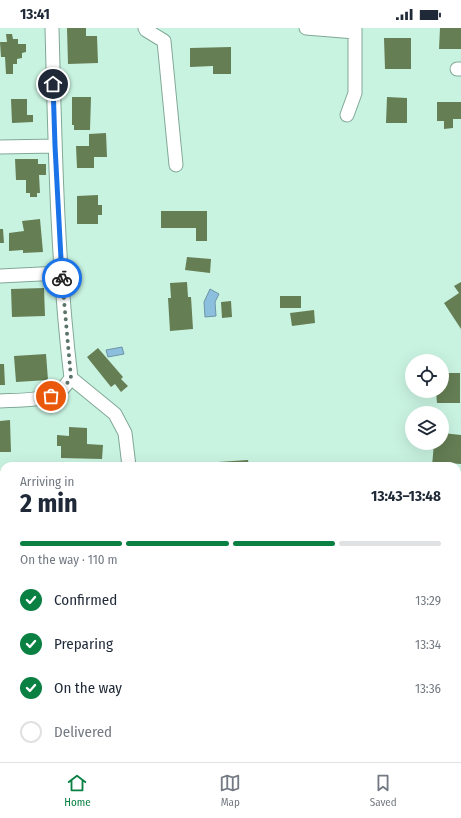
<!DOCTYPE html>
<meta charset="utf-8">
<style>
body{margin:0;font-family:"Fira Sans Condensed",sans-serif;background:#f6f6f7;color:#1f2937;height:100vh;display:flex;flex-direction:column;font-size:15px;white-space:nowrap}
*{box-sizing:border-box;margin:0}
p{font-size:13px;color:#747a83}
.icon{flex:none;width:22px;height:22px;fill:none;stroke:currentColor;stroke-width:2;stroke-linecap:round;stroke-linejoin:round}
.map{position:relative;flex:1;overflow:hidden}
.side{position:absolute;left:0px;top:434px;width:461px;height:300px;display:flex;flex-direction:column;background:#fff;border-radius:12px 12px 0 0;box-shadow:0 4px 16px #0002}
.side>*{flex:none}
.buttons{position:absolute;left:405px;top:326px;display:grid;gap:8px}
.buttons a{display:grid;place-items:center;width:44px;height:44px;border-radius:50%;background:#fff;box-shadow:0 4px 16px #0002;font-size:20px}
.pin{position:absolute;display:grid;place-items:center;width:34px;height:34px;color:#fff;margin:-17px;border:2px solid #fff;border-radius:50%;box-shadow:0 1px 4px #0007}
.courier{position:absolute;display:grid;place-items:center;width:40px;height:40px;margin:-20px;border:3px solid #1a73e8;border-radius:50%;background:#fff;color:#222;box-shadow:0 1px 5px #0007}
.summary em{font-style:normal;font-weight:700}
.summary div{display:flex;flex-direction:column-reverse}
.summary{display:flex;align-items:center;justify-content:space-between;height:68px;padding:0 20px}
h1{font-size:26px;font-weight:700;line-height:30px}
.bar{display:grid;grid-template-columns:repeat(4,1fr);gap:6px 4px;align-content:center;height:48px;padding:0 20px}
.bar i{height:5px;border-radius:3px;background:#e0e1e3}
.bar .current{background:#0b8043}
.bar p{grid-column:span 4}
ol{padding:0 20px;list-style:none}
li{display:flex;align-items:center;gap:12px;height:44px}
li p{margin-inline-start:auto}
li .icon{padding:4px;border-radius:50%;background:#0b8043;color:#fff;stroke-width:4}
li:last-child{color:#747a83}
li i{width:22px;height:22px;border:2px solid #e0e1e3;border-radius:50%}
.status{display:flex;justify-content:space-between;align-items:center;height:28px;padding:0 20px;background:#fff;direction:ltr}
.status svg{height:11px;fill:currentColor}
.menu{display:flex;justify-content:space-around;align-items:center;height:56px;border-top:1px solid #e0e1e3;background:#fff;font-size:11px;color:#747a83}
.menu a{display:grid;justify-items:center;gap:2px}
.menu .current{color:#0b8043}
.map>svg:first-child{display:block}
.water{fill:#8cbfdd;stroke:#6c94a7}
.building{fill:#657e54}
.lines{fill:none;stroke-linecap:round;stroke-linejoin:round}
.lane-casing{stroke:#80a897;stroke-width:9}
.street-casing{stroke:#80a897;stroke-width:15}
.lane{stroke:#fff;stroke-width:7}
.street{stroke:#fff;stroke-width:13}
.done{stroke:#5b7469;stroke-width:4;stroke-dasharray:0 7.2}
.route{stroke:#1a73e8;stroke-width:5}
</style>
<div class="status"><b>13:41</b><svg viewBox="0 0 49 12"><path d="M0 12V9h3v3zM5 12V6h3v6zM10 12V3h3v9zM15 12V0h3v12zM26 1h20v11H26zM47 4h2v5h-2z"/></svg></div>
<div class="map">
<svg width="461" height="734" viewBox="0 0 461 734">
<rect width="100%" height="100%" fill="#c9f3e1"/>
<path class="water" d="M210 261 219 266 215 274 216 288 205 289 204 274Z
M122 319 124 326 108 329 106 322Z"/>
<path class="building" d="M67 0H86V8H97L98 35 68 36Z
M440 0H461V21H439Z
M6 6H12L13 11H18V16H26V24L22 25V30L17 31V36H13V46H6L5 29H1L0 14H7Z
M384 10H411V41H385Z
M231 19V46H213V38L190 39V20Z
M72 69H91L90 102H74V97H72Z
M387 69 407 70V95H386Z
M11 71H27V87H33V94L12 95Z
M437 74H461V91H453V100L444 101V93H437Z
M106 105 107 129H94V140H77L76 118H89V106Z
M15 131H38V136H46V147H39L40 165H37V169H30V165H26V152H16Z
M98 167V177H102V187H98V196H77V168Z
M161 183H207V213H196V200H161Z
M40 191 43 224 23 225V222L9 223V205L24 203 22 193Z
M0 201H3L4 215H0Z
M187 229 211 231 210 245 185 242Z
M187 254 188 269H191L193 301 170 303 168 270H171L170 255Z
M461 254V301L444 275 459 265 454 258Z
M44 260 45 288 12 289 11 261Z
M280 268H301V280H280Z
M231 273 232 289 222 290 221 274Z
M314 282 315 295 292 298 290 285Z
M98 320 123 349 121 351 128 358 121 364 115 356 111 359 87 329Z
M46 326 48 352 16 354 14 328Z
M0 336H4L5 357H0Z
M442 345H460V375H437L436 363H442Z
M10 392 11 424H0V393Z
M69 399 87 400V416L103 417 102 431 61 430V418H57V407L69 408Z
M442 405 461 407V436L447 435V438H432L434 415H442Z
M248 432 249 438H218V434Z
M181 436H209V438H181Z
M461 453V479L457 480V454Z
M457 483 461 495 457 496Z
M253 732H265L268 734H253Z"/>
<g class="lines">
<defs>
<path id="lane" d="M428 734V730"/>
<path id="street" d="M52 0C55 117 57 234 71 350L115 386 125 405 129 438
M145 0 146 2 164 13 176 137
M306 0 355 4
M457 41H461
M347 87 355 65V0
M0 119 55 118
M0 248 61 245
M0 373C18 372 47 373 61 362 65 359 68 354 71 350
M302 730 303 734
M120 734V730"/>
</defs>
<use href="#lane" class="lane-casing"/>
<use href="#street" class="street-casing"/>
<use href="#lane" class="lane"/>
<use href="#street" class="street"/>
</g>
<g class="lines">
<path class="done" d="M51 368 62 362 71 350 62 250"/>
<path class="route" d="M53 56 55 118 62 250"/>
</g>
</svg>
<div class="buttons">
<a><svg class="icon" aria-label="locate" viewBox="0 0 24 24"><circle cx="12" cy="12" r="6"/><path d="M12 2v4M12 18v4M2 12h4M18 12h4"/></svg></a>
<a><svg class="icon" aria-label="layers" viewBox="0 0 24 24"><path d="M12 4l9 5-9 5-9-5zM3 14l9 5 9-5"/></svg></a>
</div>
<div class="pin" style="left:51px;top:368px;background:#ea580c"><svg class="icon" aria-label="bag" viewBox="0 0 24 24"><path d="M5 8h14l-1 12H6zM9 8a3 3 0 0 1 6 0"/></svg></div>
<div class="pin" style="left:53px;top:56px;background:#1f2937"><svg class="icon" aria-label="home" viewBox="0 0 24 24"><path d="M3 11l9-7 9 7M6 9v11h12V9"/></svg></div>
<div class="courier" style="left:62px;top:250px"><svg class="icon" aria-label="bike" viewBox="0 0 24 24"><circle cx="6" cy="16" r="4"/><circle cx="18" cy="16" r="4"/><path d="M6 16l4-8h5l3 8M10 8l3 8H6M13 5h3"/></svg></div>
<section class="side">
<div class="summary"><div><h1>2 min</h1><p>Arriving in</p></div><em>13:43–13:48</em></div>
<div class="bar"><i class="current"></i><i class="current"></i><i class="current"></i><i></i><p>On the way · 110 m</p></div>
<ol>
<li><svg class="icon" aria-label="check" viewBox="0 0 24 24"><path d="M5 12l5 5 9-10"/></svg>Confirmed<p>13:29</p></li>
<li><svg class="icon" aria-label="check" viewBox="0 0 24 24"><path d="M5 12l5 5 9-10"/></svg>Preparing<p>13:34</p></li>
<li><svg class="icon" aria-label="check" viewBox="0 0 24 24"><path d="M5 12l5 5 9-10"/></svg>On the way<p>13:36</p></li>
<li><i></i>Delivered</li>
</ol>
</section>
</div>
<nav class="menu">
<a class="current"><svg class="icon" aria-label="home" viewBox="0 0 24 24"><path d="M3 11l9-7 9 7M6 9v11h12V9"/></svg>Home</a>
<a><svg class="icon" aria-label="map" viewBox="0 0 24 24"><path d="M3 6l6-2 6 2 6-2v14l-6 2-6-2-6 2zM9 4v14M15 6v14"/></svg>Map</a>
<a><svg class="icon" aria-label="saved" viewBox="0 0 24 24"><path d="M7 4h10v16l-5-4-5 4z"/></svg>Saved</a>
</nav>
